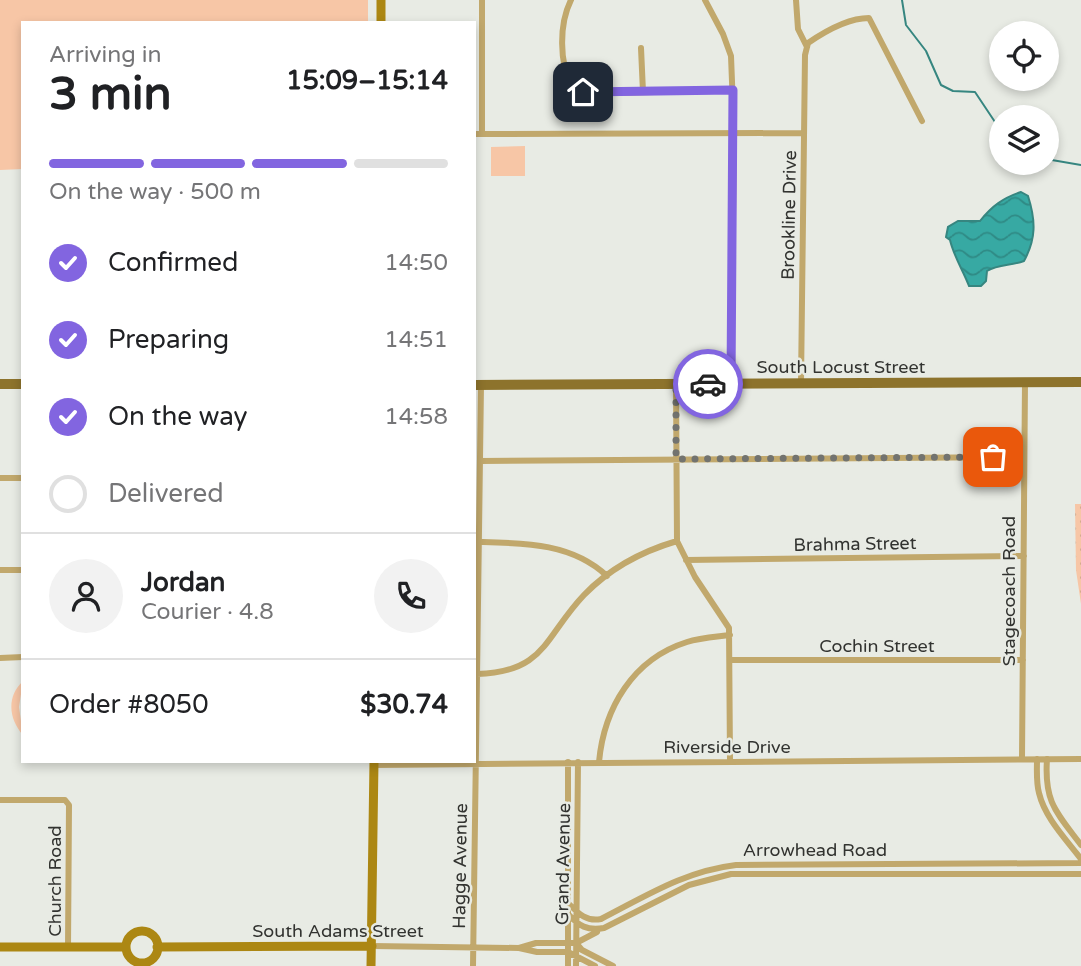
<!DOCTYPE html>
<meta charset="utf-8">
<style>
body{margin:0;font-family:"Varela Round",sans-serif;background:#f2f2f2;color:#202124;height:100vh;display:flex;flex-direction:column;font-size:26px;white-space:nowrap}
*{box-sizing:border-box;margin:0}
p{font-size:23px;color:#757577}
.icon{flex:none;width:38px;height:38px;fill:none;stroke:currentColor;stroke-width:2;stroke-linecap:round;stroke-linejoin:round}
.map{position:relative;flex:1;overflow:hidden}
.drawer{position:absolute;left:21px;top:21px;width:455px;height:742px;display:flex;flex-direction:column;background:#fff;border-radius:0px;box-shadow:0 4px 10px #0003}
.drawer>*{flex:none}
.buttons{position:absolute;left:989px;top:21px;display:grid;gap:14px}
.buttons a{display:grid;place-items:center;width:70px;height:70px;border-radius:50%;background:#fff;box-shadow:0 4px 10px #0003;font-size:35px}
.pin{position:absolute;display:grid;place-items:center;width:60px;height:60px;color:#fff;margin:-30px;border-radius:14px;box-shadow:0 4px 10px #0006}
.courier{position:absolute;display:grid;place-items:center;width:70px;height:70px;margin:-35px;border:5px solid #8265e0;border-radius:50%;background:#fff;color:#222;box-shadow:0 2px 9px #0007}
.head em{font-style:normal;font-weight:700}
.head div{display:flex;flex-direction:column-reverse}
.head{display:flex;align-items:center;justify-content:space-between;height:119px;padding:0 28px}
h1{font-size:46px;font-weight:700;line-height:52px}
.bar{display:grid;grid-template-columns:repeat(4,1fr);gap:10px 7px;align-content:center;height:84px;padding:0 28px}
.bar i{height:9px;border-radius:5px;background:#e0e0e0}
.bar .selected{background:#8265e0}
.bar p{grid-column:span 4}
.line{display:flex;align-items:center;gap:18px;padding:0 28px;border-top:2px solid #e0e0e0}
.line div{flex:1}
.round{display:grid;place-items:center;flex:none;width:74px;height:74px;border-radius:37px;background:#f2f2f2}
ol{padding:0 28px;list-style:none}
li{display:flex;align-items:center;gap:21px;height:77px}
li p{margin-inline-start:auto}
li .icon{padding:7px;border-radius:50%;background:#8265e0;color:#fff;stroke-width:4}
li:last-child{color:#757577}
li i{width:38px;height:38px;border:4px solid #e0e0e0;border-radius:50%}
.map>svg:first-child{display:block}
.grass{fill:url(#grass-dots)}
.park{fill:#f7c6a6}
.water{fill:url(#water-waves);stroke:#368680;stroke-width:2}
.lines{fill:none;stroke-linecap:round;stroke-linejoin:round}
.stream{stroke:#368680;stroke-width:2}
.street{stroke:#c1a86c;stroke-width:6}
.secondary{stroke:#ac8713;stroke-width:9}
.primary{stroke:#8d732c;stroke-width:10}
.done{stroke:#72736f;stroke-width:7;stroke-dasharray:0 12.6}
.route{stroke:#8265e0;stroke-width:9}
.labels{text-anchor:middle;stroke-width:5;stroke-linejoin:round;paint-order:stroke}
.street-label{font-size:18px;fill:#323330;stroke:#e8ebe4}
</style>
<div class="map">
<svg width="1081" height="966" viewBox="0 0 1081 966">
<defs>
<pattern id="grass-dots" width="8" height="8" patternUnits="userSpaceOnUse" patternTransform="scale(1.75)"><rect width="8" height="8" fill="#f7c6a6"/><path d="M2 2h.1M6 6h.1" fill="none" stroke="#d4ab8f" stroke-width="1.8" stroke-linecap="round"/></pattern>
<pattern id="water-waves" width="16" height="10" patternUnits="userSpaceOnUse" patternTransform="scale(1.75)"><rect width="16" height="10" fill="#37a9a3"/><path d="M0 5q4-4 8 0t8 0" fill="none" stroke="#2f8a85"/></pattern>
</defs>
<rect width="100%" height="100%" fill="#e8ebe4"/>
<path class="grass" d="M1075 504H1081V604L1076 570Z"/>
<path class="park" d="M0 0H368V23H23V169L0 170Z
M525 146V176H491V147Z
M23 681 19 707 23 735C9 719 6 697 23 681Z"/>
<path class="water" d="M1021 192 1028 196C1036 221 1036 239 1024 261 1011 266 999 264 987 271L986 281 981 286H969C963 270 954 257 950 240L946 237 948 227 958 221H980C992 206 1003 198 1021 192Z"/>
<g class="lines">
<path class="stream" d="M902 0 906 25 926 51 941 85 953 91 975 92 1001 131
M1046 159 1081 165"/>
<path class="street" d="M571 0C559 24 559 63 572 87L583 92 614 93 733 90
M705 0 723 34 731 56 734 133 731 384
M796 0 798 29 807 47
M641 48 643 92
M474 134 804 133
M482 134V0
M801 383 805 55 808 43C824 32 849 18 869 18L922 121
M676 384 677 541 695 577 729 628 730 761
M480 461 1024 457
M0 478H23
M479 542C524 543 572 543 607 576
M686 560 1024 556
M0 570H23
M0 658 23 657
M730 660H1023
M477 674C546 672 544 637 584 595 609 569 643 551 677 541
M1022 758 1025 382
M1037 759C1037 770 1036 782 1039 793 1045 818 1066 839 1081 859
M1047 759C1044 802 1056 812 1081 845
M599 762C604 708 633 659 687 642 700 638 715 637 730 635
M374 765 1081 759
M0 800H65L69 805 68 948
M568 903C578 913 586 922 601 919 646 896 685 871 736 865L1081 863
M568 914C579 926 587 931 604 928L689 885 731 874H1081
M576 943 597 932
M372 946 519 948
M473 966 481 385
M568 966V762
M576 966 578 762
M595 966 568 952H537L519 948 536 943H576L582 950 613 966"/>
<path class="secondary" d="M381 23V0
M126 947a16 16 0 1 1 32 0a16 16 0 1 1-32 0Z
M0 947H126
M157 947 372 946
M371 966 374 761"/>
<path class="primary" d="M0 384H23
M474 385 1081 382"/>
</g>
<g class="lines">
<path class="done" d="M708 384H676V459L993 457"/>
<path class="route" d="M583 92 733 90 731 384H708"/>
</g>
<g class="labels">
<g class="street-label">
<text transform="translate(789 215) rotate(-89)" y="6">Brookline Drive</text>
<text x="841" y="373">South Locust Street</text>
<text transform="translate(855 544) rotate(-1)" y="6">Brahma Street</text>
<text transform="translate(1009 591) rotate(-90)" y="6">Stagecoach Road</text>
<text x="877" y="652">Cochin Street</text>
<text x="727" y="753">Riverside Drive</text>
<text x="815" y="856">Arrowhead Road</text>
<text transform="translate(563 864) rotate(-89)" y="6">Grand Avenue</text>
<text transform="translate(460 866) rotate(-89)" y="6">Hagge Avenue</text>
<text transform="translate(55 881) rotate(-90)" y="6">Church Road</text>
<text x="338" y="937">South Adams Street</text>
</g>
</g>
</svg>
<div class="buttons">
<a><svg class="icon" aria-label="locate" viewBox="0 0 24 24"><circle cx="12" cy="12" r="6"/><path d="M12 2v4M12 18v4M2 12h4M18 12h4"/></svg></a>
<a><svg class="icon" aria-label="layers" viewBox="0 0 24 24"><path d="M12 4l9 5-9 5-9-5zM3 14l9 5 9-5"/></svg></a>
</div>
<div class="pin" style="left:993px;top:457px;background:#ea580c"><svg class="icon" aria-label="bag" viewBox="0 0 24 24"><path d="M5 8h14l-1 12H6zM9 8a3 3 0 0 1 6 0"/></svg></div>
<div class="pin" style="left:583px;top:92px;background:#1f2937"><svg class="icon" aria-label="home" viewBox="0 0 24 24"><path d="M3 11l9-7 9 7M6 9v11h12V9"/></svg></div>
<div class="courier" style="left:708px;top:384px"><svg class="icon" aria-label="car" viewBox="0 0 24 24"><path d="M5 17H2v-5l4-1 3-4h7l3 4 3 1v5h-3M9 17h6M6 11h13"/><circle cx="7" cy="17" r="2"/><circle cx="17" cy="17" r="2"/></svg></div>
<section class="drawer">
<div class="head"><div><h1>3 min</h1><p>Arriving in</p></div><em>15:09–15:14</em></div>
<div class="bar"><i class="selected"></i><i class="selected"></i><i class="selected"></i><i></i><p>On the way · 500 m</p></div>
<ol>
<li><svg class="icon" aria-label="check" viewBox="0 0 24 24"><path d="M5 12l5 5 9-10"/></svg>Confirmed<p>14:50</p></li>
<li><svg class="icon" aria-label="check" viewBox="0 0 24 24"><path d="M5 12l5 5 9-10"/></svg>Preparing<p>14:51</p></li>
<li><svg class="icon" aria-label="check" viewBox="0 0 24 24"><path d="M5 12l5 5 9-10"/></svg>On the way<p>14:58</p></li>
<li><i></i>Delivered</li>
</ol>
<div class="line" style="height:126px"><a class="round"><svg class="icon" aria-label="person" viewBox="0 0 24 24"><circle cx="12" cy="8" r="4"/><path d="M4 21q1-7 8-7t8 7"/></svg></a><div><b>Jordan</b><p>Courier · 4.8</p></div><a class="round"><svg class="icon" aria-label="phone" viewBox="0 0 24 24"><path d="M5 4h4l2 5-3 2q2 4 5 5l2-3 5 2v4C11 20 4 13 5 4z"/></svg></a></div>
<div class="line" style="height:91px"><div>Order #8050</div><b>$30.74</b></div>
</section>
</div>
